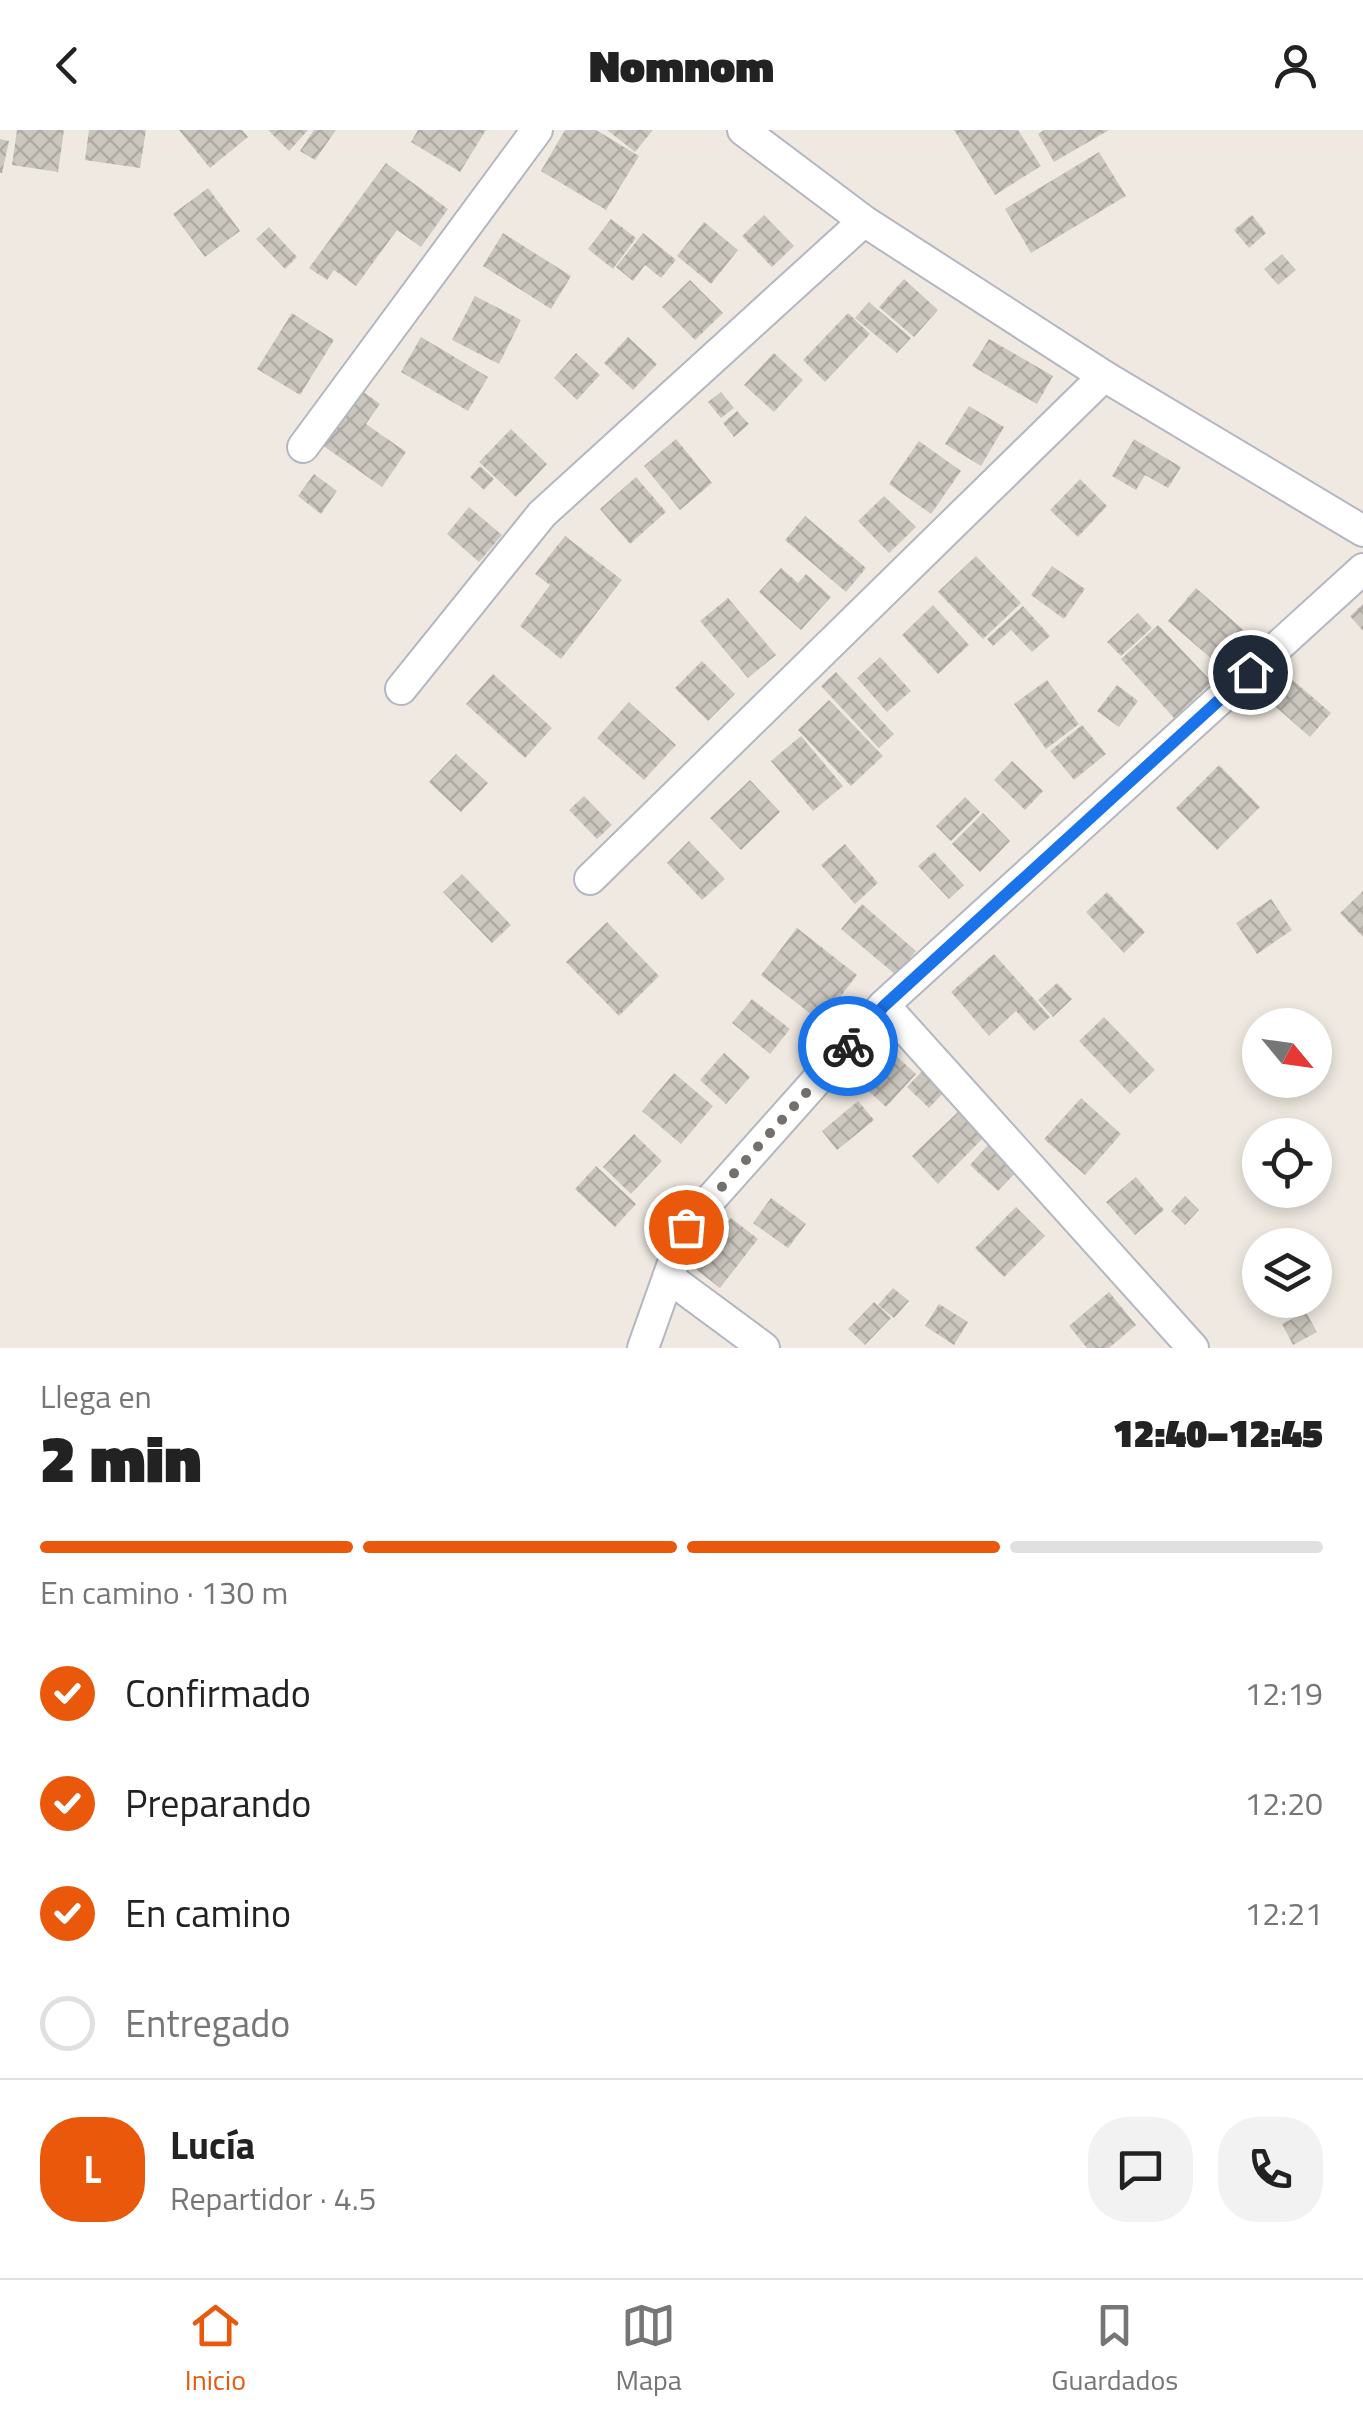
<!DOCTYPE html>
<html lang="es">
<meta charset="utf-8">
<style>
body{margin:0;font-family:"Titillium Web",sans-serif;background:#f2f2f2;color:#222;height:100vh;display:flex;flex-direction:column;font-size:38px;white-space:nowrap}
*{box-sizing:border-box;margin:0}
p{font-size:32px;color:#767676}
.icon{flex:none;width:55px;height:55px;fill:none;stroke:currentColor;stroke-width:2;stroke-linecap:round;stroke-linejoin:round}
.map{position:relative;height:1218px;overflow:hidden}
.side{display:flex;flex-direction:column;background:#fff;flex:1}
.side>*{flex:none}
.needle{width:65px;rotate:119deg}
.controls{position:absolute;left:1242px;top:878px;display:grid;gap:20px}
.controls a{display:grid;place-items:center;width:90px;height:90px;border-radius:50%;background:#fff;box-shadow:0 5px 15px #0003;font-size:50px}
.pin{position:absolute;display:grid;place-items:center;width:85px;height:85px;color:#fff;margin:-42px;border:5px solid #fff;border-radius:50%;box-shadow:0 2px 10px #0007}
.courier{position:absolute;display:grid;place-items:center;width:100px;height:100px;margin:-50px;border:8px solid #1a73e8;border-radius:50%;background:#fff;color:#222;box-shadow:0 2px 12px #0007}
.overview em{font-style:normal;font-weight:800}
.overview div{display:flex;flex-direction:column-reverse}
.overview{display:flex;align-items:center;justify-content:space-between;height:170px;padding:0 40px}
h1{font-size:65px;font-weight:800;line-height:75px}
.bar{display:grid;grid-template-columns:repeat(4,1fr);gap:15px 10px;align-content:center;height:120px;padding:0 40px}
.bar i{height:12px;border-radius:8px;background:#e0e0e0}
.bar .current{background:#ea580c}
.bar p{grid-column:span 4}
.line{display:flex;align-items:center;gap:25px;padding:0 40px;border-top:2px solid #e0e0e0}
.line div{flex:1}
.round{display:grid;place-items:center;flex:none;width:105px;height:105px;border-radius:40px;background:#f2f2f2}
ol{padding:0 40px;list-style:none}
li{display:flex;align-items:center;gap:30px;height:110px}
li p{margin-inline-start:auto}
li .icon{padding:10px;border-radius:50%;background:#ea580c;color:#fff;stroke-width:4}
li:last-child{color:#767676}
li i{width:55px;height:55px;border:5px solid #e0e0e0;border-radius:50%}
header{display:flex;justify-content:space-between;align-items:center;height:130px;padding:0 40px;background:#fff;font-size:45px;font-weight:800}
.dock{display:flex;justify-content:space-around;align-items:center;height:140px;border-top:2px solid #e0e0e0;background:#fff;font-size:28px;color:#767676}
.dock a{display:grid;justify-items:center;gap:5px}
.dock .current{color:#ea580c}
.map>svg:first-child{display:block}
.building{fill:url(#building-cross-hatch)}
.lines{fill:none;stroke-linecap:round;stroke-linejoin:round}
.minor-casing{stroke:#b4b7c1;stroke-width:34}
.minor{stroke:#fff;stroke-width:30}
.done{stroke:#726f6d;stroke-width:10;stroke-dasharray:0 18}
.route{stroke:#1a73e8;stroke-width:12}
</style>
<header><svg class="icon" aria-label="back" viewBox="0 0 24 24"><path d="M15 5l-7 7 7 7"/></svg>Nomnom<svg class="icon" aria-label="person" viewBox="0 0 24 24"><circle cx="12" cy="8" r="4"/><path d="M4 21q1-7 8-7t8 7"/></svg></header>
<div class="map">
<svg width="1363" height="1218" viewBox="0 0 1363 1218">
<defs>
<pattern id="building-cross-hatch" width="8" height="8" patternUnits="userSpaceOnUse" patternTransform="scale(2.5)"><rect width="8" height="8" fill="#cbc7bf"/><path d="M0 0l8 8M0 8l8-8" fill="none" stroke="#afaba4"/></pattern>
</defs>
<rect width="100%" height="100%" fill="#efe9e1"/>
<path class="building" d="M17 0H64L58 42 12 35Z
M89 0H146L140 38 85 30Z
M179 0H242L248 7 210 38Z
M268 0H308L289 21Z
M314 0H336L315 30 300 21Z
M418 0H486L460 42 411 12Z
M565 0H596L639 26 606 80 541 41Z
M607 0H653L635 22Z
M954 0H1018L1041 36 995 65Z
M1044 0H1109L1054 32 1038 4Z
M0 9 9 11 2 43H0Z
M1099 22 1126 66 1031 123 1005 79Z
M386 33 448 79 421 117 397 100 356 156 334 140 327 150 309 138Z
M208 58 240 101 205 127 173 84Z
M764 85 794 116 772 137 742 106Z
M1252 85 1266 103 1249 118 1234 100Z
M611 89 636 108 613 139 588 119Z
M704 92 738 120 711 154 677 126Z
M269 97 297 127 285 139 256 109Z
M503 103 571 146 551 179 483 136Z
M643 103 676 130 661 148 645 135 633 151 616 137Z
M1282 124 1296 140 1278 155 1264 139Z
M904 149 938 180 914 207 879 177Z
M690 150 723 183 695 210 662 177Z
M475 166 521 190 499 234 452 210Z
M869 172 911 208 897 223 855 188Z
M292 183 334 210 300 265 257 239Z
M848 183 870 204 825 252 803 230Z
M421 207 488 247 468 281 401 242Z
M628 207 657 234 633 260 604 233Z
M989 209 1053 246 1037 274 972 236Z
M576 223 600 245 577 270 554 248Z
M774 223 803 250 774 282 744 255Z
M361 260 380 274 366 294 406 322 382 357 322 315Z
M721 262 734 278 721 288 708 272Z
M969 276 1004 297 981 336 945 314Z
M737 281 749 294 734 307 723 293Z
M511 299 547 334 516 367 479 332Z
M676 309 712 353 680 380 644 336Z
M1134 309 1181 337 1168 358 1145 345 1136 360 1112 346Z
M919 311 961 341 931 384 889 354Z
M480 336 494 349 484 360 470 347Z
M314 344 337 361 321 384 298 366Z
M636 347 666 382 630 414 600 379Z
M1080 349 1107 376 1078 407 1050 380Z
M884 366 916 397 889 423 858 391Z
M469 377 502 405 479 432 447 404Z
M805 386 866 438 846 462 785 410Z
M565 406 622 450 561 529 520 496 550 455 535 444Z
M976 426 1021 473 983 509 938 462Z
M1052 436 1085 459 1064 489 1031 465Z
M781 438 798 453 806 444 831 467 801 500 759 462Z
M1196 458 1249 505 1221 537 1168 491Z
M728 468 776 525 748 548 700 491Z
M1363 474V501L1350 486Z
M933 475 969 515 938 544 902 505Z
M1023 476 1050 506 1032 522 1011 500 993 516 987 509Z
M1138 483 1152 498 1121 526 1107 512Z
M1158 495 1212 552 1174 588 1121 529Z
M880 527 911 561 887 582 857 548Z
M702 531 735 564 708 591 675 558Z
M836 542 894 604 879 618 821 556Z
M493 544 552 598 525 628 466 574Z
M1288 546 1331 583 1310 607 1267 569Z
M1047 550 1079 594 1046 619 1014 574Z
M1117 555 1138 571 1119 597 1097 581Z
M829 570 883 626 851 656 798 600Z
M629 572 676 615 644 650 597 608Z
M1082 595 1106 624 1074 650 1050 621Z
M801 606 843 656 813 681 771 631Z
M456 624 488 653 461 682 429 652Z
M1012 631 1043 661 1025 680 994 650Z
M1219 635 1260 677 1217 720 1176 678Z
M750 650 780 682 741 720 710 688Z
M584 666 612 695 597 709 569 680Z
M965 667 980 682 951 711 936 696Z
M983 683 1010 711 980 742 952 714Z
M689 711 725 749 702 770 667 733Z
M845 714 878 753 855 774 821 735Z
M934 722 964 755 949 769 918 736Z
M462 744 511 795 492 813 443 762Z
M1363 761V807L1340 783Z
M1107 762 1145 802 1124 823 1086 782Z
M1271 769 1292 800 1257 824 1236 793Z
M862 774 916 821 896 845 841 799Z
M607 792 659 846 619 886 566 832Z
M797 798 857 845 821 892 761 845Z
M994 824 1050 887 1034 901 1016 881 989 906 951 862Z
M1057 853 1072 869 1053 887 1038 870Z
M752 869 790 899 770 924 732 893Z
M1104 887 1155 940 1130 964 1079 911Z
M891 921 916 944 886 977 861 954Z
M724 923 750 947 726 974 700 950Z
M927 936 949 957 929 978 907 957Z
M674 943 713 976 681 1014 642 981Z
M1081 968 1121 1004 1085 1045 1044 1009Z
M858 971 874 990 837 1020 822 1001Z
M960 980 985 1006 938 1054 912 1026Z
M634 1004 662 1031 631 1064 603 1037Z
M988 1015 1016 1042 998 1061 970 1035Z
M596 1036 636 1074 615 1097 575 1059Z
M1136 1047 1164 1080 1135 1105 1106 1072Z
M1185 1066 1199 1080 1185 1095 1171 1081Z
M771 1068 806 1094 788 1118 753 1093Z
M1016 1077 1045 1106 1004 1147 975 1118Z
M731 1088 758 1109 720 1158 693 1137Z
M893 1158 909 1171 894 1188 878 1175Z
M1109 1162 1136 1195 1109 1218H1087L1069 1196Z
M1269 1170H1292L1294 1176 1275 1184Z
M874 1172 891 1188 865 1215 848 1199Z
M939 1174 968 1192 954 1215 925 1196Z
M1306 1182 1317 1202 1293 1215 1282 1194Z"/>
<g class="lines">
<defs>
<path id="minor" d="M743 0 864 91 1104 246 1363 401
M303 317 537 0
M401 559 542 384 864 91
M590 749 1104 246
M884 875 1193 1218
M668 1147 764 1218
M643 1218 686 1097 884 875 1363 439"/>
</defs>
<use href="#minor" class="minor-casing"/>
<use href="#minor" class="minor"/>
</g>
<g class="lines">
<path class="done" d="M686 1097 848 916"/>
<path class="route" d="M848 916 884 876 1250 542"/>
</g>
</svg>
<div class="controls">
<a><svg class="needle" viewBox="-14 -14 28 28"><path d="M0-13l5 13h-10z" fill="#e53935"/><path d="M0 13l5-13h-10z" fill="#767676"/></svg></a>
<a><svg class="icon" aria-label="locate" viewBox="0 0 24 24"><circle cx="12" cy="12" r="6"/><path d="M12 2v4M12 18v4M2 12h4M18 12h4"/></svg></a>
<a><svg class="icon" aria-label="layers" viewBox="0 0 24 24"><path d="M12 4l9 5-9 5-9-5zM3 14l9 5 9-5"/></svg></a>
</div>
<div class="pin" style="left:686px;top:1097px;background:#ea580c"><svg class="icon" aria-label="bag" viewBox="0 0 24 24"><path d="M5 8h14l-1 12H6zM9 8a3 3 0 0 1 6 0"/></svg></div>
<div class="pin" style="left:1250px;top:542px;background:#1f2937"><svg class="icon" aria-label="home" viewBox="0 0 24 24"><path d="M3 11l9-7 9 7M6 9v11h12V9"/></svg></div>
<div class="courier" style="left:848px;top:916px"><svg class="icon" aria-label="bike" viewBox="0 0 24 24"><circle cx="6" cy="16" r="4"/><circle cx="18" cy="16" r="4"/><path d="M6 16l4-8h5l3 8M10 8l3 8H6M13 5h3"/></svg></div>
</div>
<section class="side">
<div class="overview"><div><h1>2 min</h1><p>Llega en</p></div><em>12:40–12:45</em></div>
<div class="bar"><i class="current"></i><i class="current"></i><i class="current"></i><i></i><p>En camino · 130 m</p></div>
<ol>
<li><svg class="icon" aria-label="check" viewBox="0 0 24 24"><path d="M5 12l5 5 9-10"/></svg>Confirmado<p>12:19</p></li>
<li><svg class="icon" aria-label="check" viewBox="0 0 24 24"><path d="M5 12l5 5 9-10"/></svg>Preparando<p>12:20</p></li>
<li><svg class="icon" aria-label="check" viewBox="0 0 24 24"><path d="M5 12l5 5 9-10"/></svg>En camino<p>12:21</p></li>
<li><i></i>Entregado</li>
</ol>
<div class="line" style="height:180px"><b class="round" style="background:#ea580c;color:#fff">L</b><div><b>Lucía</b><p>Repartidor · 4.5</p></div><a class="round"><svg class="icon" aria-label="chat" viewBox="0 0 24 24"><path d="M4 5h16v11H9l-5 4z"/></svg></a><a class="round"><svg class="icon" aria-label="phone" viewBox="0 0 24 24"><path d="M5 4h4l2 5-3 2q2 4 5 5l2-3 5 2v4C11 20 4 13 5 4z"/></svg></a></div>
</section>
<nav class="dock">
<a class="current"><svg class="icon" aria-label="home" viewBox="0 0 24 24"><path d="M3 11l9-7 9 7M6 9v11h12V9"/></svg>Inicio</a>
<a><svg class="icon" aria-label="map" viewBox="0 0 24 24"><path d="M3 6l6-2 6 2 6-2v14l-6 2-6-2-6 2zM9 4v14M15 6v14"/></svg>Mapa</a>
<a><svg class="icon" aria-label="saved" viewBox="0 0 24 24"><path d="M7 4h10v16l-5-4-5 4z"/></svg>Guardados</a>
</nav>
